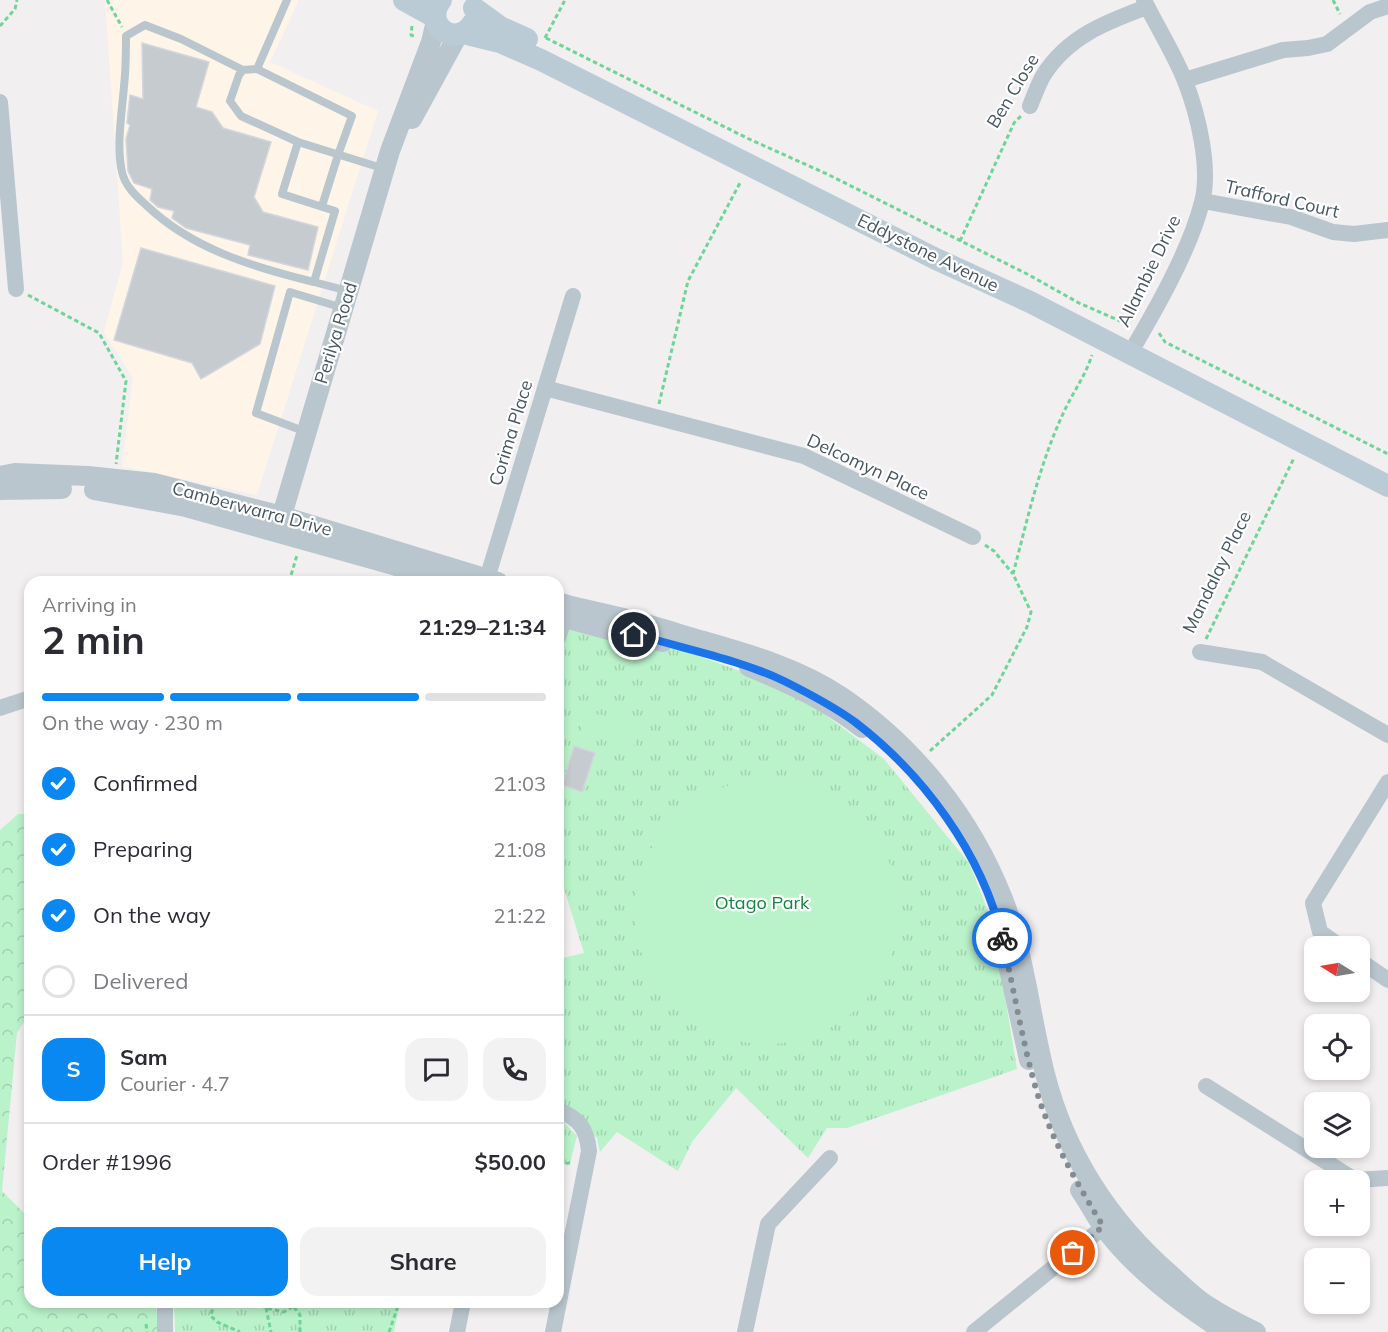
<!DOCTYPE html>
<meta charset="utf-8">
<style>
body{margin:0;font-family:Mulish,sans-serif;background:#f2f2f3;color:#2b2b33;height:100vh;display:flex;flex-direction:column;font-size:22px;white-space:nowrap}
*{box-sizing:border-box;margin:0}
p{font-size:20px;color:#7c7c81}
.icon{flex:none;width:33px;height:33px;fill:none;stroke:currentColor;stroke-width:2;stroke-linecap:round;stroke-linejoin:round}
.map{position:relative;flex:1;overflow:hidden}
.sheet{position:absolute;left:24px;top:576px;width:540px;height:732px;display:flex;flex-direction:column;background:#fff;border-radius:18px;box-shadow:0 3px 9px #0003}
.sheet>*{flex:none}
.needle{width:39px;rotate:281deg}
.fabs{position:absolute;left:1304px;top:936px;display:grid;gap:12px}
.fabs a{display:grid;place-items:center;width:66px;height:66px;border-radius:12px;background:#fff;box-shadow:0 3px 9px #0003;font-size:30px}
.pin{position:absolute;display:grid;place-items:center;width:51px;height:51px;color:#fff;margin:-26px;border:3px solid #fff;border-radius:50%;box-shadow:0 2px 6px #0007}
.courier{position:absolute;display:grid;place-items:center;width:60px;height:60px;margin:-30px;border:4px solid #1a73e8;border-radius:50%;background:#fff;color:#222;box-shadow:0 2px 8px #0007}
.headline em{font-style:normal;font-weight:700}
.headline div{display:flex;flex-direction:column-reverse}
.headline{display:flex;align-items:center;justify-content:space-between;height:102px;padding:0 18px}
h1{font-size:39px;font-weight:700;line-height:45px}
.bar{display:grid;grid-template-columns:repeat(4,1fr);gap:9px 6px;align-content:center;height:72px;padding:0 18px}
.bar i{height:8px;border-radius:4px;background:#e1e1e2}
.bar .selected{background:#0988f2}
.bar p{grid-column:span 4}
.line{display:flex;align-items:center;gap:15px;padding:0 18px;border-top:2px solid #e1e1e2}
.line div{flex:1}
.round{display:grid;place-items:center;flex:none;width:63px;height:63px;border-radius:18px;background:#f2f2f3}
ol{padding:0 18px;list-style:none}
li{display:flex;align-items:center;gap:18px;height:66px}
li p{margin-inline-start:auto}
li .icon{padding:6px;border-radius:50%;background:#0988f2;color:#fff;stroke-width:4}
li:last-child{color:#7c7c81}
li i{width:33px;height:33px;border:3px solid #e1e1e2;border-radius:50%}
.cta{display:flex;gap:12px;margin-top:auto;padding:12px 18px}
.cta a{flex:1;height:69px;border-radius:18px;background:#0988f2;color:#fff;font-size:24px;font-weight:700;line-height:69px;text-align:center}
.cta a+a{background:#f2f2f3;color:#2b2b33}
.map>svg:first-child{display:block}
.commercial{fill:#fef5e8}
.forest{fill:url(#forest-crowns)}
.park{fill:url(#park-tufts)}
.pitch{fill:#baf3ca}
.building{fill:#c6cbd0;stroke:#d3d6dc;stroke-width:1.5}
.lines{fill:none;stroke-linecap:round;stroke-linejoin:round}
.path{stroke:#6fd497;stroke-width:3;stroke-dasharray:4.5 3;stroke-linecap:butt}
.service{stroke:#bac6ce;stroke-width:8}
.minor{stroke:#bac6ce;stroke-width:16}
.tertiary{stroke:#bac6ce;stroke-width:20}
.secondary{stroke:#bbcbd5;stroke-width:22}
.done{stroke:#828c92;stroke-width:6;stroke-dasharray:0 10.8}
.route{stroke:#1a73e8;stroke-width:8}
.labels{text-anchor:middle;stroke-width:4.5;stroke-linejoin:round;paint-order:stroke}
.street-label{font-size:18px;fill:#46565f;stroke:#fff}
.park-label{font-size:18px;fill:#0f883e;stroke:#fff}
</style>
<div class="map">
<svg width="1388" height="1332" viewBox="0 0 1388 1332">
<defs>
<pattern id="forest-crowns" width="20" height="18" patternUnits="userSpaceOnUse" patternTransform="scale(1.5)"><rect width="20" height="18" fill="#baf3ca"/><path d="M2 6a3 3 0 1 1 6 0M12 15a3 3 0 1 1 6 0" fill="none" stroke="#a1d2b0"/></pattern>
<pattern id="park-tufts" width="24" height="20" patternUnits="userSpaceOnUse" patternTransform="scale(1.5)"><rect width="24" height="20" fill="#baf3ca"/><path d="M3 7l-1-3M5 7V3M7 7l1-3M15 17l-1-3M17 17v-4M19 17l1-3" fill="none" stroke="#a1d2b0"/></pattern>
</defs>
<rect width="100%" height="100%" fill="#f2eff0"/>
<path class="commercial" d="M105 0H299L270 62 378 111 257 495 122 466 133 378 104 332 123 262Z"/>
<path class="forest" d="M18 814H30V1012L17 1033 2 1191 30 1219V1302H113L118 1306 124 1302H155L160 1332H0V830Z"/>
<path class="park" d="M569 620 649 638 757 677 819 710 884 759 969 863 993 924 1017 1069 847 1128H827L808 1158 736 1088 692 1142 678 1171 617 1132 600 1152 597 1138 558 1106V959L584 953 558 869V654Z
M558 1120H562L577 1136 570 1163 558 1165Z
M174 1302H400L394 1332H175Z"/>
<path class="pitch" d="M584 712 640 722 635 745 581 734Z
M635 912a132 132 0 1 1 264 0a132 132 0 1 1-264 0Z"/>
<path class="building" d="M142 43 209 62 196 107 212 112 223 128 271 142 254 197 263 212 318 227 308 270 248 255 250 245 186 228 172 218 174 211 158 207 150 200 152 189 134 183 128 171 126 139 130 125 127 123 130 95 143 99Z
M141 248 275 286 260 344 201 379 192 363 114 340Z
M574 746 595 753 582 792 562 785Z"/>
<g class="lines">
<path class="path" d="M107 0 122 27
M1333 0 1340 14
M0 26 15 9 17 0
M412 26 411 35 416 37
M545 38 565 0
M546 38 749 139 827 174 1029 275 1079 303 1120 321 1133 319
M960 241 1014 123 1021 116
M28 295 99 333 126 381 116 464
M1159 333 1165 342 1388 454
M659 404 688 281 741 181
M985 545 994 551 1013 574
M289 582 297 555
M1206 639 1294 458
M930 751 992 695 1027 627 1031 612 1013 574C1027 521 1039 466 1062 416 1071 395 1085 377 1092 355
M558 1164 570 1163
M214 1302 211 1316 217 1322 240 1332
M254 1302 266 1308 284 1312 300 1302
M294 1307 300 1315V1332
M266 1308 271 1332
M146 1324 147 1332
M389 1332 397 1309 398 1302"/>
<path class="service" d="M287 0 257 69 243 70 181 39 145 25 126 36C126 53 126 69 124 86 122 113 116 145 122 172 125 186 136 196 146 205 192 249 253 267 314 282
M257 69 352 116 338 155 322 206
M243 70 239 75 230 101 241 116 298 142 385 169
M298 142 282 194 335 211 314 282 348 291
M306 432 256 413 290 292 343 308"/>
<path class="minor" d="M1185 80 1283 50 1308 48 1327 44 1370 12 1388 6
M0 102 16 289
M1030 106C1034 96 1038 85 1043 76 1067 37 1106 22 1147 7
M1203 201 1291 217 1333 232 1354 234 1388 230
M1129 355C1155 311 1190 250 1202 202 1211 168 1198 114 1185 81 1174 53 1157 27 1144 0
M545 388 804 456 973 537
M486 582 573 296
M558 638 568 606
M1200 652 1262 662 1388 735
M0 708 30 698
M1340 946 1320 932 1313 903 1388 782
M1359 960 1388 980
M1206 1086 1355 1180 1388 1178
M165 1302V1332
M457 1332 463 1302
M553 1332 589 1151C587 1129 579 1118 558 1110
M745 1332 768 1224 830 1158
M974 1332 1112 1220"/>
<path class="tertiary" d="M412 119 458 35
M0 476 15 473 88 476 154 483 282 516 498 582
M0 490 62 489
M94 490 186 507 390 564 445 582
M277 532 390 151 431 42 436 21
M558 602C580 609 604 613 627 619 652 625 676 633 700 640 749 654 799 668 842 697 914 746 971 817 1003 899 1025 955 1030 1015 1045 1074 1065 1153 1109 1221 1170 1274 1182 1285 1194 1297 1208 1306 1223 1316 1239 1324 1256 1332
M558 616 620 633 663 642
M749 667C789 683 828 701 862 728
M1003 942 1029 1060
M1080 1190C1088 1201 1094 1214 1102 1225 1134 1269 1180 1303 1225 1332"/>
<path class="secondary" d="M404 0 435 17
M441 0C422 24 455 50 473 23
M474 8 500 27 527 39
M463 33 500 42 541 60 936 259 1030 302 1388 486"/>
</g>
<g class="lines">
<path class="done" d="M1002 938C1013 985 1021 1034 1034 1082 1048 1134 1075 1180 1103 1226L1073 1253"/>
<path class="route" d="M634 635 649 638C694 651 742 661 784 681 808 693 833 706 855 722 923 774 982 853 1002 938"/>
</g>
<g class="labels">
<g class="street-label">
<text transform="translate(1013 91) rotate(-59)" y="6">Ben Close</text>
<text transform="translate(1282 199) rotate(13)" y="6">Trafford Court</text>
<text transform="translate(928 253) rotate(26)" y="6">Eddystone Avenue</text>
<text transform="translate(1149 271) rotate(-64)" y="6">Allambie Drive</text>
<text transform="translate(336 333) rotate(-73)" y="6">Perilya Road</text>
<text transform="translate(511 433) rotate(-73)" y="6">Corima Place</text>
<text transform="translate(868 467) rotate(25)" y="6">Delcomyn Place</text>
<text transform="translate(252 509) rotate(15)" y="6">Camberwarra Drive</text>
<text transform="translate(1217 572) rotate(-64)" y="6">Mandalay Place</text>
</g>
<g class="park-label">
<text x="762" y="909">Otago Park</text>
</g>
</g>
</svg>
<div class="fabs">
<a><svg class="needle" viewBox="-14 -14 28 28"><path d="M0-13l5 13h-10z" fill="#e53935"/><path d="M0 13l5-13h-10z" fill="#7c7c81"/></svg></a>
<a><svg class="icon" aria-label="locate" viewBox="0 0 24 24"><circle cx="12" cy="12" r="6"/><path d="M12 2v4M12 18v4M2 12h4M18 12h4"/></svg></a>
<a><svg class="icon" aria-label="layers" viewBox="0 0 24 24"><path d="M12 4l9 5-9 5-9-5zM3 14l9 5 9-5"/></svg></a>
<a>+</a>
<a>−</a>
</div>
<div class="pin" style="left:1073px;top:1253px;background:#ea580c"><svg class="icon" aria-label="bag" viewBox="0 0 24 24"><path d="M5 8h14l-1 12H6zM9 8a3 3 0 0 1 6 0"/></svg></div>
<div class="pin" style="left:634px;top:635px;background:#1f2937"><svg class="icon" aria-label="home" viewBox="0 0 24 24"><path d="M3 11l9-7 9 7M6 9v11h12V9"/></svg></div>
<div class="courier" style="left:1002px;top:938px"><svg class="icon" aria-label="bike" viewBox="0 0 24 24"><circle cx="6" cy="16" r="4"/><circle cx="18" cy="16" r="4"/><path d="M6 16l4-8h5l3 8M10 8l3 8H6M13 5h3"/></svg></div>
<section class="sheet">
<div class="headline"><div><h1>2 min</h1><p>Arriving in</p></div><em>21:29–21:34</em></div>
<div class="bar"><i class="selected"></i><i class="selected"></i><i class="selected"></i><i></i><p>On the way · 230 m</p></div>
<ol>
<li><svg class="icon" aria-label="check" viewBox="0 0 24 24"><path d="M5 12l5 5 9-10"/></svg>Confirmed<p>21:03</p></li>
<li><svg class="icon" aria-label="check" viewBox="0 0 24 24"><path d="M5 12l5 5 9-10"/></svg>Preparing<p>21:08</p></li>
<li><svg class="icon" aria-label="check" viewBox="0 0 24 24"><path d="M5 12l5 5 9-10"/></svg>On the way<p>21:22</p></li>
<li><i></i>Delivered</li>
</ol>
<div class="line" style="height:108px"><b class="round" style="background:#0988f2;color:#fff">S</b><div><b>Sam</b><p>Courier · 4.7</p></div><a class="round"><svg class="icon" aria-label="chat" viewBox="0 0 24 24"><path d="M4 5h16v11H9l-5 4z"/></svg></a><a class="round"><svg class="icon" aria-label="phone" viewBox="0 0 24 24"><path d="M5 4h4l2 5-3 2q2 4 5 5l2-3 5 2v4C11 20 4 13 5 4z"/></svg></a></div>
<div class="line" style="height:78px"><div>Order #1996</div><b>$50.00</b></div>
<div class="cta"><a>Help</a><a>Share</a></div>
</section>
</div>
